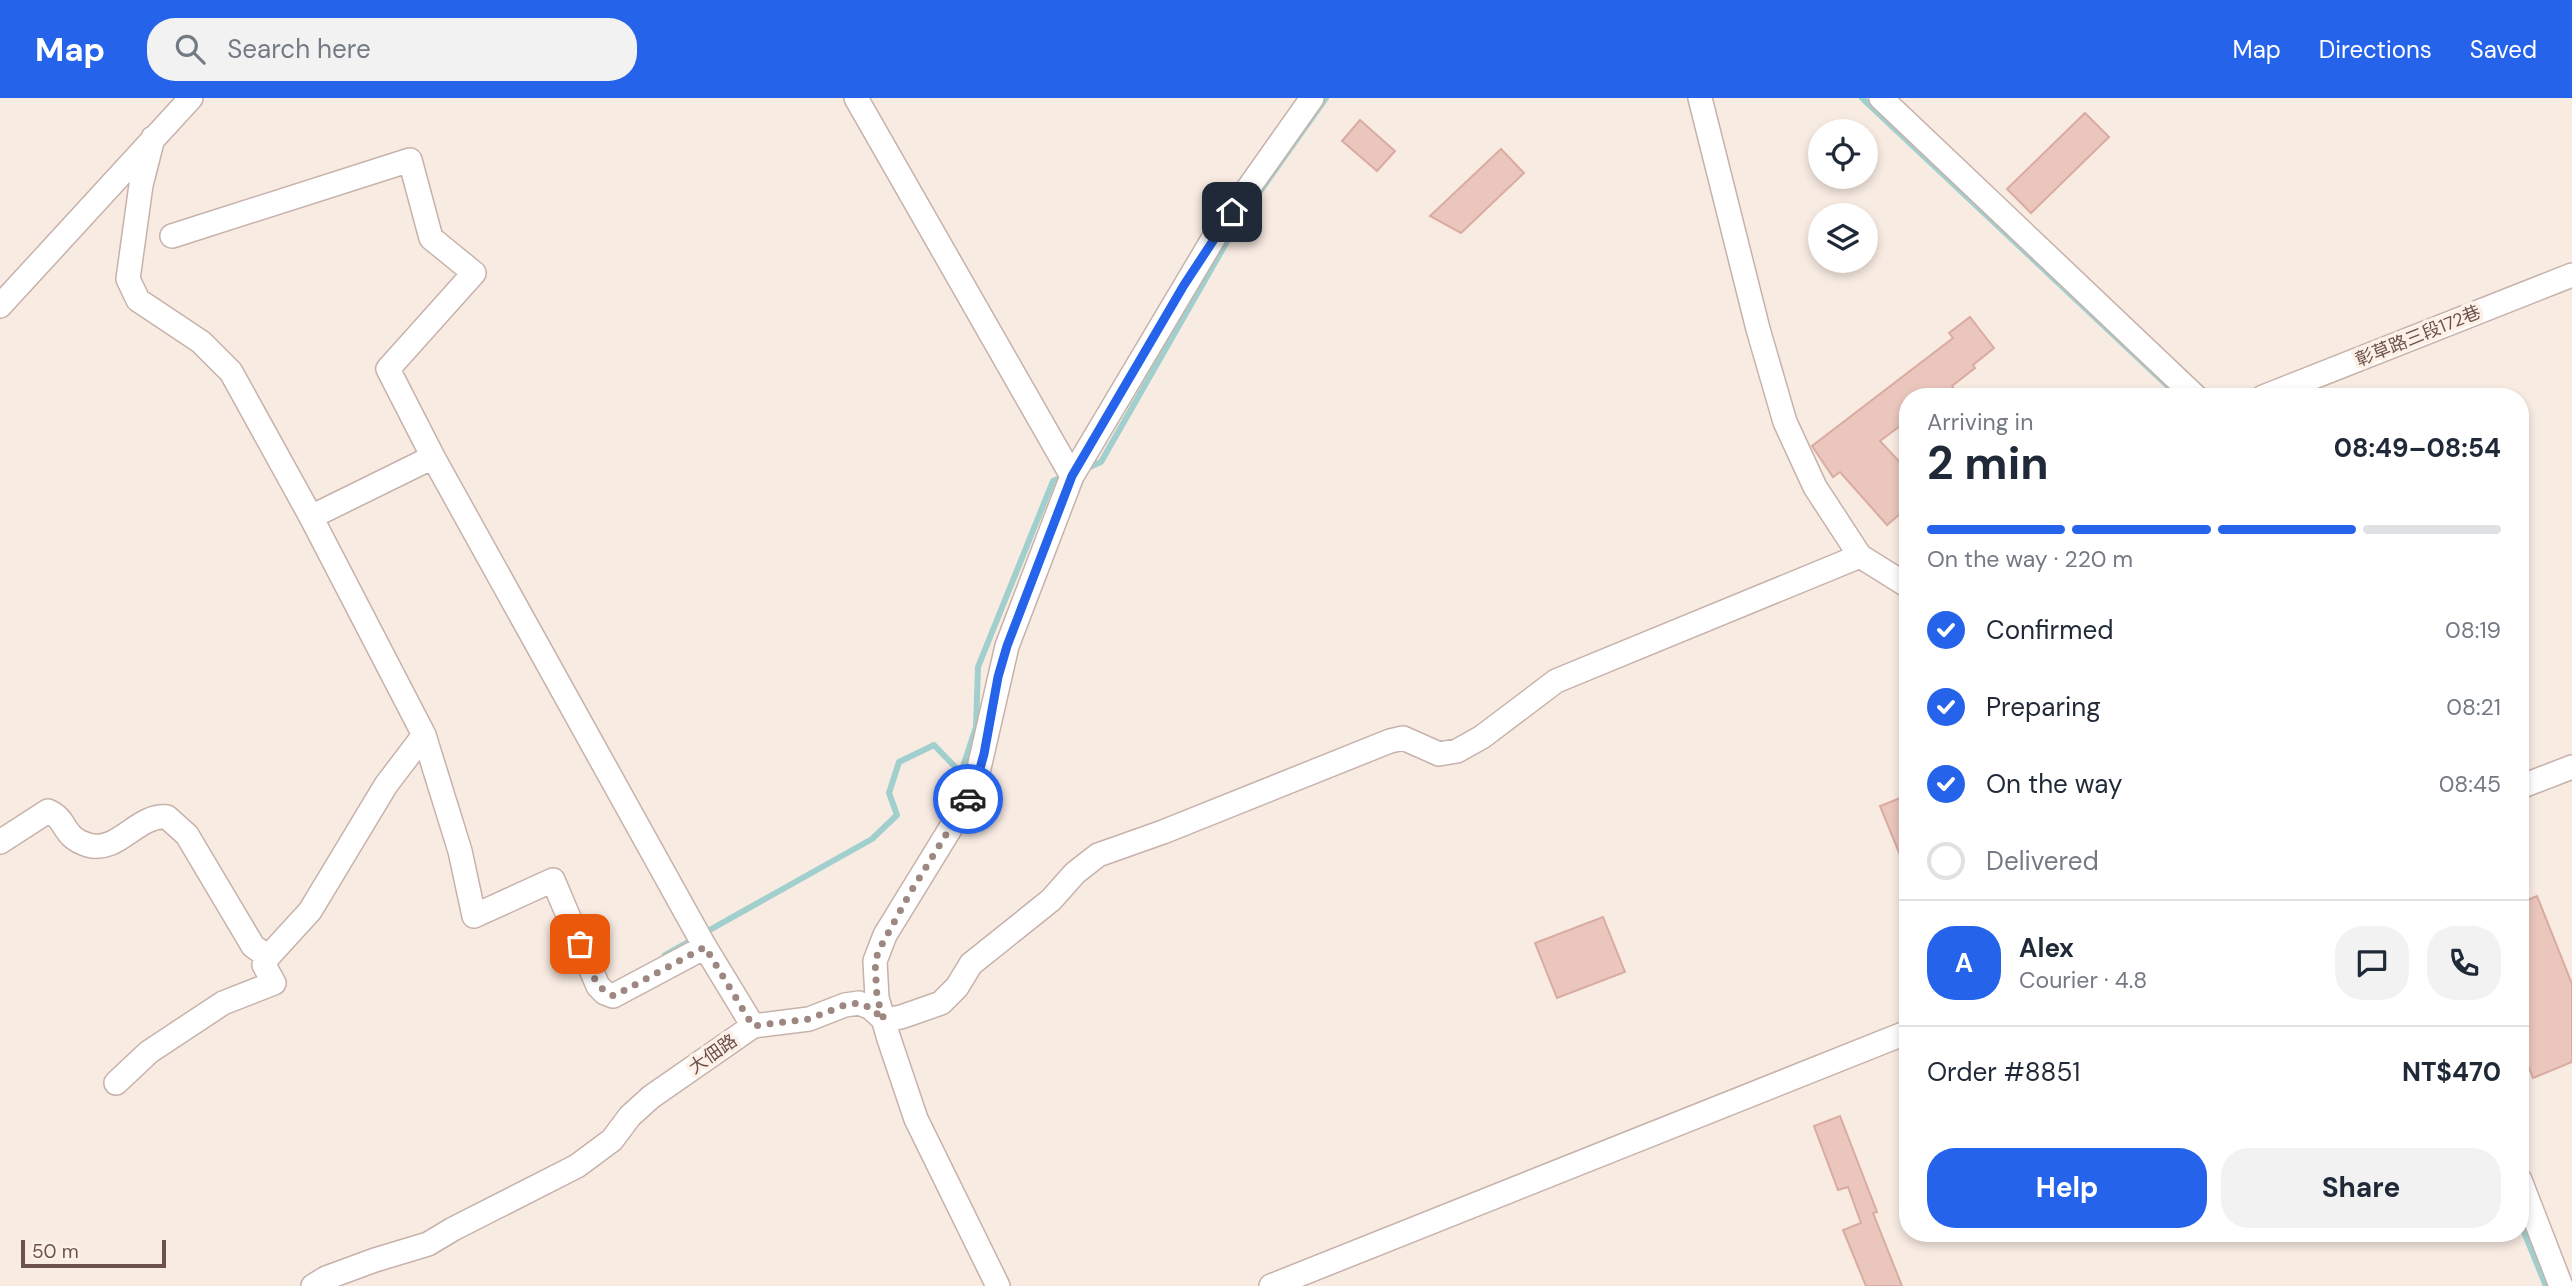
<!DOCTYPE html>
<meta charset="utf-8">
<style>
body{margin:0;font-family:"DM Sans","Noto Sans TC",sans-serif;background:#f2f2f3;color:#1f2937;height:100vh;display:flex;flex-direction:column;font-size:26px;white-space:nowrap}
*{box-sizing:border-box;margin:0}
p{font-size:23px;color:#747a83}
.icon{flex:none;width:38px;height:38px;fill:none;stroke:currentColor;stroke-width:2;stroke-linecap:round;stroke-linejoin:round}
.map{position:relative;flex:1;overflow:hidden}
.details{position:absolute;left:1899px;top:290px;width:630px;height:854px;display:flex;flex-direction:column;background:#fff;border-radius:28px;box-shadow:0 4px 10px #0003}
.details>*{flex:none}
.tools{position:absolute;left:1808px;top:21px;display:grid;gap:14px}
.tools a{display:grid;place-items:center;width:70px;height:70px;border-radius:50%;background:#fff;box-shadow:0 4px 10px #0003;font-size:35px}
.scale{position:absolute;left:21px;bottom:18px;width:145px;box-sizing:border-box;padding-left:7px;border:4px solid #6c514c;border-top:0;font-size:19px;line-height:24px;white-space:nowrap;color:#6c514c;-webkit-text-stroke:5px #fcf0e7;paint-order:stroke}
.pin{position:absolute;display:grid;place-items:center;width:60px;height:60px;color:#fff;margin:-30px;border-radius:14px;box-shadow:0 4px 10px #0006}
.courier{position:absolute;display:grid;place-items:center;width:70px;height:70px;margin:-35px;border:5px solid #2563eb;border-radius:50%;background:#fff;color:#222;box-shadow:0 2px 9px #0007}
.overview em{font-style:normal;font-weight:700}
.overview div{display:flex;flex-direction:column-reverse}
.overview{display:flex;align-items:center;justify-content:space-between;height:119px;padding:0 28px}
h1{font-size:46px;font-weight:700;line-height:52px}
.bar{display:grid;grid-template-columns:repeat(4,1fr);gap:10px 7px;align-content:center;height:84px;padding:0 28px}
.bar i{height:9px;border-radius:5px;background:#e0e1e3}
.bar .on{background:#2563eb}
.bar p{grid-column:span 4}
.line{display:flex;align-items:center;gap:18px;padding:0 28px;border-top:2px solid #e0e1e3}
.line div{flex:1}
.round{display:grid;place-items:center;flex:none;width:74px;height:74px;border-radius:28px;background:#f2f2f3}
ol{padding:0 28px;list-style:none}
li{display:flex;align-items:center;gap:21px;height:77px}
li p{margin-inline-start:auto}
li .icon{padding:7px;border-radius:50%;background:#2563eb;color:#fff;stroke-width:4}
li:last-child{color:#747a83}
li i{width:38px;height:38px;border:4px solid #e0e1e3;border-radius:50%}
.cta{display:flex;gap:14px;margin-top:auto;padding:14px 28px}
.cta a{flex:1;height:80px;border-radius:28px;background:#2563eb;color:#fff;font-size:28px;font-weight:700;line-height:80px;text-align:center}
.cta a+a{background:#f2f2f3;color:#1f2937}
header{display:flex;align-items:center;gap:42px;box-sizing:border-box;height:98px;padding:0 35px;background:#2563eb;color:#fff}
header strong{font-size:33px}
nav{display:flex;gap:38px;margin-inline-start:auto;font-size:24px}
.search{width:490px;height:63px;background:#f2f2f3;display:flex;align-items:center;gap:18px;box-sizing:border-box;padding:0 24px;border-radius:28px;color:#747a83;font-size:26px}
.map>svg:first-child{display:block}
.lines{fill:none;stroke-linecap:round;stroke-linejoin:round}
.stream{stroke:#a1cfcd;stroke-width:6}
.building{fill:#eac6bd;stroke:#daaba0;stroke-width:2}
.minor-casing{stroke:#c7b2ab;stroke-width:26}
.minor{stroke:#fff;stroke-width:23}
.done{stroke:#9d8780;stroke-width:7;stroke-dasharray:0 12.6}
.route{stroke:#2563eb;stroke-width:9}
.labels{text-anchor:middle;stroke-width:7;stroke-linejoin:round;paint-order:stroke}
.street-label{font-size:18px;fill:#6c514c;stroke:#fcf0e7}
</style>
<header>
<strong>Map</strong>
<div class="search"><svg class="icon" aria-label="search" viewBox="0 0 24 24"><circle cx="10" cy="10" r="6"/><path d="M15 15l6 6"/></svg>Search here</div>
<nav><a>Map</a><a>Directions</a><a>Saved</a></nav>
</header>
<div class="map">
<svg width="2572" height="1188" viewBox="0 0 2572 1188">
<rect width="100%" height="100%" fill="#f8ebe2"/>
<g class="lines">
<path class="stream" d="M1862 0 2171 291
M1085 371 1101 364 1237 126 1326 0
M665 857 872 741 897 717 889 695 899 664 934 647 961 675 976 629 978 569 1053 383 1065 378
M2520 1124 2546 1188"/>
</g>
<path class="building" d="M2085 15 2109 39 2031 115 2007 91Z
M1360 22 1395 53 1377 73 1342 43Z
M1501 51 1524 75 1461 135 1430 118Z
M1970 219 1994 250 1973 267 1975 270 1952 288 1960 299H1908V322L1880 343 1908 373V409L1887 427 1840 374 1833 379 1812 348 1953 240 1949 235Z
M1908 697V774H1907L1880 708Z
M2537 798 2572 886V964L2533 980 2520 947V805Z
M1603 819 1625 874 1557 900 1535 845Z
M1840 1018 1877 1114 1873 1115 1902 1188H1866L1843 1132 1861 1125 1848 1089 1838 1092 1814 1028Z"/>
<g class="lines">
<defs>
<path id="minor" d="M856 0 1072 378
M1700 0 1758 231 1785 324 1815 389 1860 458
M1881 0 2196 299
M153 40 141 87 128 181 138 202 201 244 231 274 311 419 433 359
M172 138 410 62 431 140 474 175 388 271 433 359 705 849 753 928
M0 208 191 0
M2263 299 2572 177
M311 419 424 637 460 753 474 818 553 782 598 888 605 895 613 898 705 849
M2520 689 2572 669
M0 744 48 713C69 722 60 738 88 747 118 756 137 716 167 719L187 737 253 848 268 859
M884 922 901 919 941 905 957 889 971 866 1051 802 1075 775 1098 757 1163 734 1390 643 1403 640 1439 656 1457 653 1482 639 1556 583 1860 458 1908 488
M116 985 149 954 223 905 274 885 264 867 268 859 310 813 386 687 424 637
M2520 1082 2561 1188
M313 1188 326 1180 375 1162 428 1146 453 1131 577 1068 612 1042 630 1018 651 999 753 928 809 921 845 907 859 905 871 910 884 922
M998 1188 916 1021 889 941 877 900 875 863 885 837 974 692 1007 548 1072 378 1216 136 1312 0
M1271 1188 1908 934"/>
</defs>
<use href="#minor" class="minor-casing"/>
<use href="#minor" class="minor"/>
</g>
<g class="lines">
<path class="done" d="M580 846C588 864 593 891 614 898L705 849 753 928 809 921 845 907 859 905 871 910 884 922 877 900 875 863 880 850 910 795 968 701"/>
<path class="route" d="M968 701 974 692 984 656 998 579 1007 548 1072 378 1184 187 1232 114"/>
</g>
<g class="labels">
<g class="street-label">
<text transform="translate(2418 238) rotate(-22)" y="6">彰草路三段172巷</text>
<text transform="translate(713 956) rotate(-35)" y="6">大佃路</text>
</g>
</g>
</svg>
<div class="tools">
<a><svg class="icon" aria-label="locate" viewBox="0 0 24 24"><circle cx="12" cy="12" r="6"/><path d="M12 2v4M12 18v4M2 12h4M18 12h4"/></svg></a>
<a><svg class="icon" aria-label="layers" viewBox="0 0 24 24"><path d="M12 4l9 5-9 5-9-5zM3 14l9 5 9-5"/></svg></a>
</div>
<div class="scale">50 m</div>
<div class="pin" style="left:580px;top:846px;background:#ea580c"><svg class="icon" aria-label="bag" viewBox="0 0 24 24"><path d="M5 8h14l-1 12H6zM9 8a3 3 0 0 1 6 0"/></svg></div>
<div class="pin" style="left:1232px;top:114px;background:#1f2937"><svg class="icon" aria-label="home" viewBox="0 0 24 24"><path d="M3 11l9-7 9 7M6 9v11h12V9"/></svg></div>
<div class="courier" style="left:968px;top:701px"><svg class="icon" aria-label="car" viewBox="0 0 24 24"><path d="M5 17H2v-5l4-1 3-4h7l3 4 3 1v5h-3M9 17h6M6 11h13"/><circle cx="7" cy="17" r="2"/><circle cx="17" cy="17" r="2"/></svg></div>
<section class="details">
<div class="overview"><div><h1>2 min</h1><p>Arriving in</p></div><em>08:49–08:54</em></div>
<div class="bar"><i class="on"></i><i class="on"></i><i class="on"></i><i></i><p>On the way · 220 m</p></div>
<ol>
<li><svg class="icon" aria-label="check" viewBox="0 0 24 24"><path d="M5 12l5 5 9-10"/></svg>Confirmed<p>08:19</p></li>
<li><svg class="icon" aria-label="check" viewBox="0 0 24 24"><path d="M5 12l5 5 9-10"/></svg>Preparing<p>08:21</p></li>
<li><svg class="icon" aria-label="check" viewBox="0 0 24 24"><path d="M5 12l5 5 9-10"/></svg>On the way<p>08:45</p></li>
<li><i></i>Delivered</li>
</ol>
<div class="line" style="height:126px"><b class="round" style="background:#2563eb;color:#fff">A</b><div><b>Alex</b><p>Courier · 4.8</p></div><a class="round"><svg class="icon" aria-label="chat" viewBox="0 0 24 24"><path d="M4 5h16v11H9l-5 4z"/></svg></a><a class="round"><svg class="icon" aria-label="phone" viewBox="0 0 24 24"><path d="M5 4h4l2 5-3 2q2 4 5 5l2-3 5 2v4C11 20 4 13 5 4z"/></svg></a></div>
<div class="line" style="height:91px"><div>Order #8851</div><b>NT$470</b></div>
<div class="cta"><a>Help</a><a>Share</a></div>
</section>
</div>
